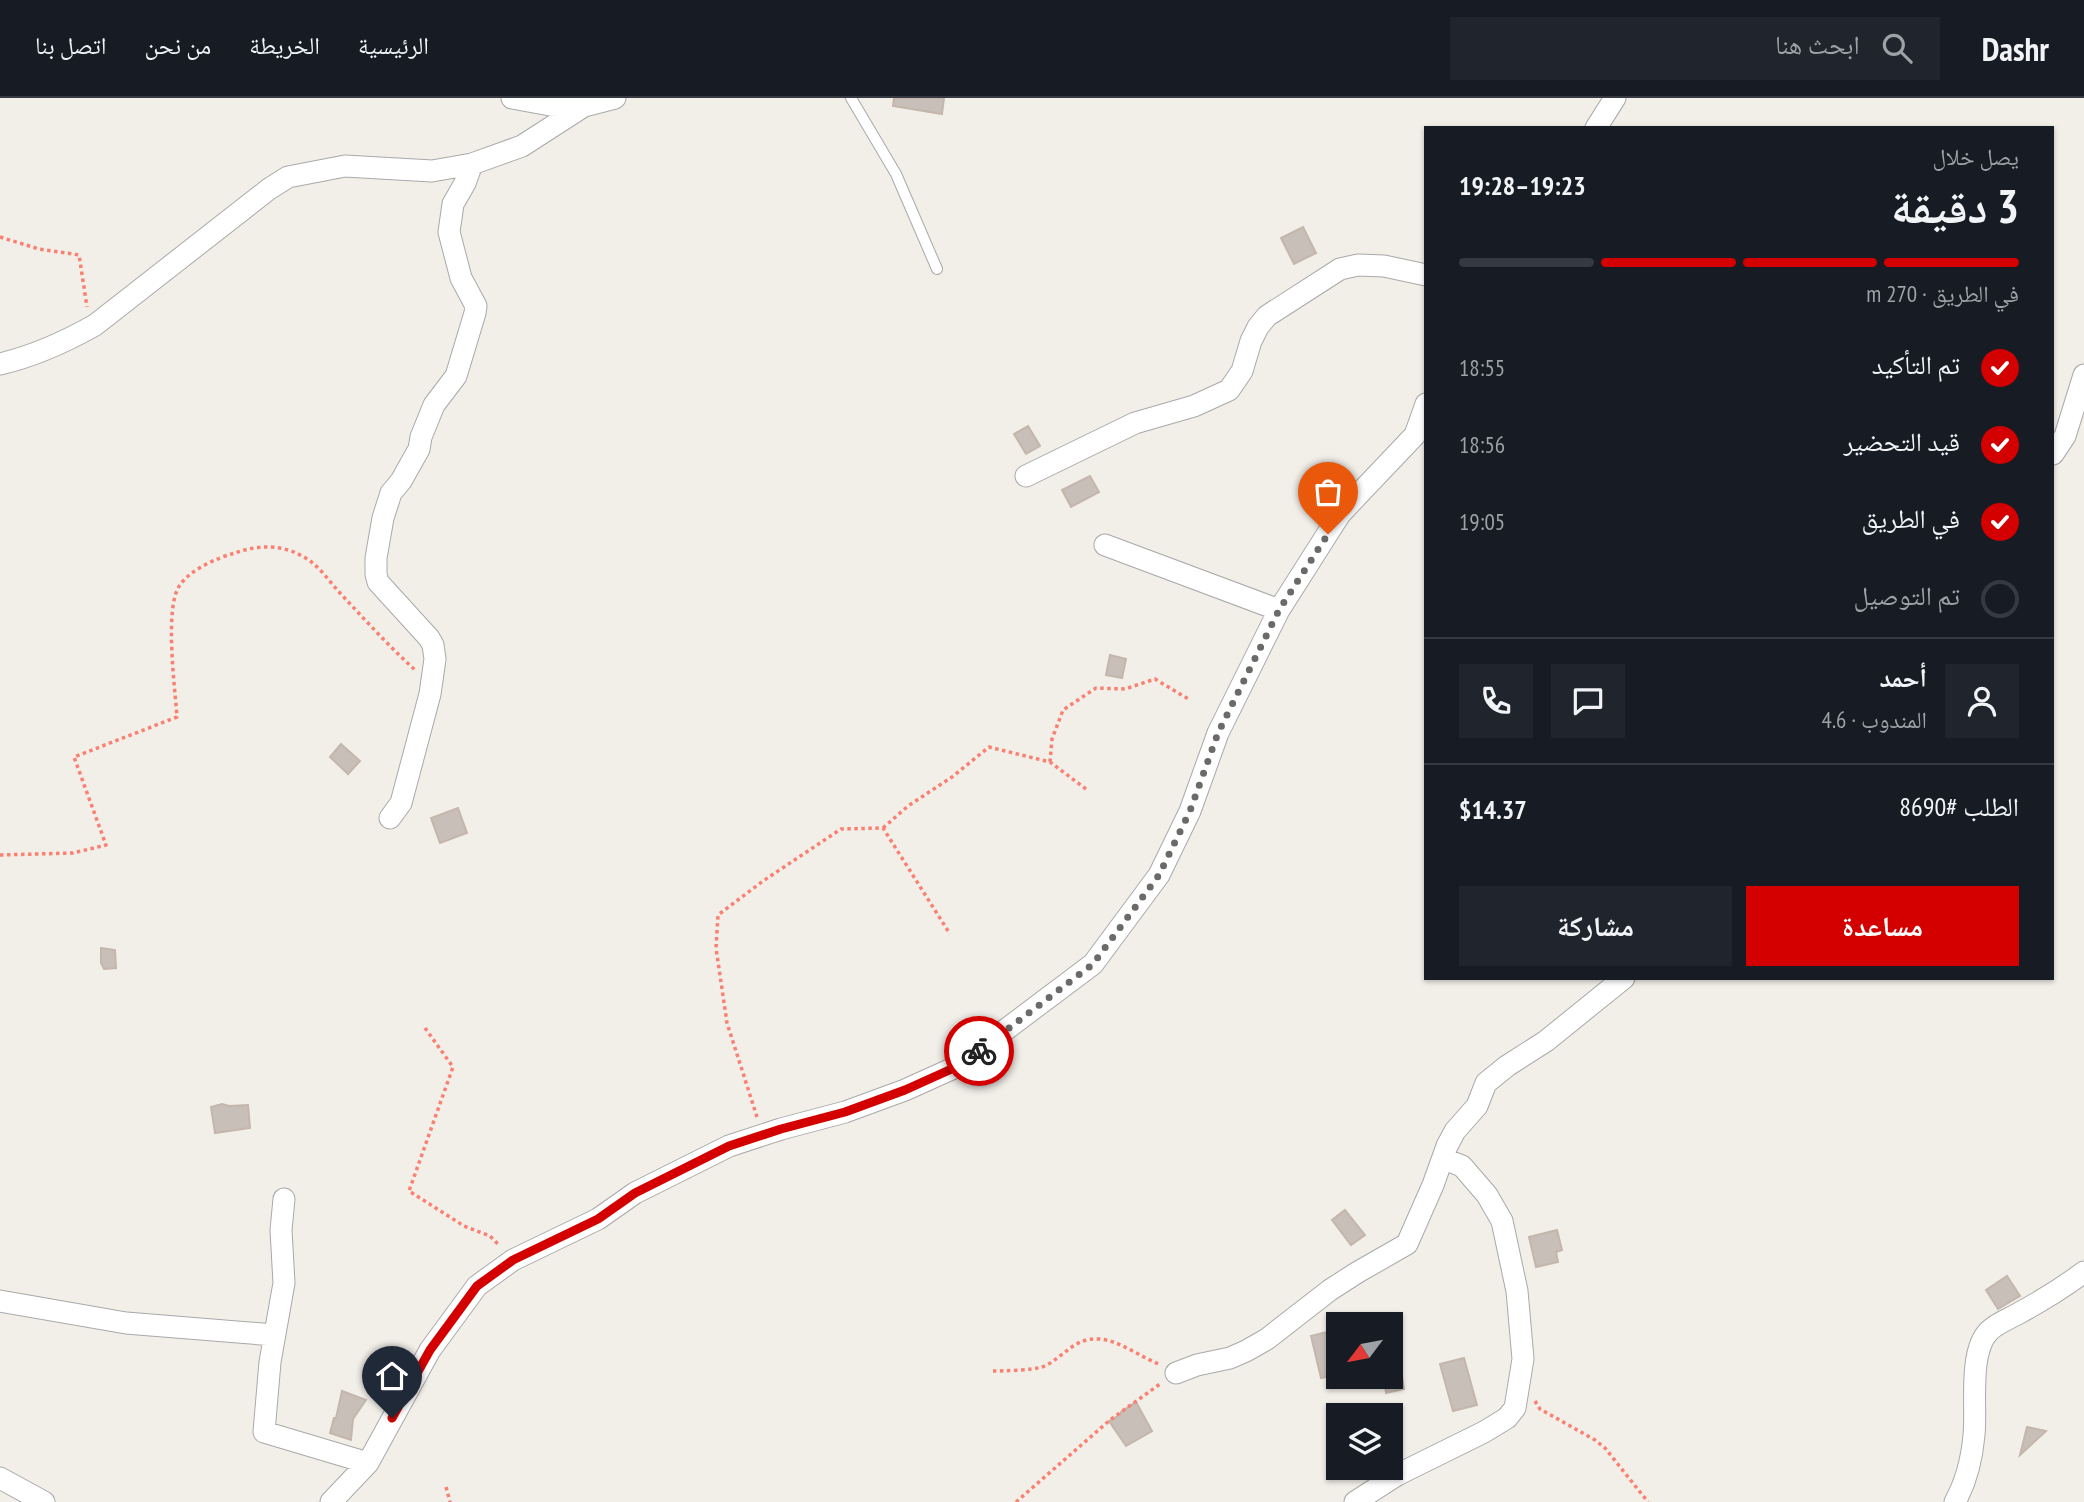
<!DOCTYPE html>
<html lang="ar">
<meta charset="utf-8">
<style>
body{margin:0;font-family:"PT Sans Narrow","Noto Naskh Arabic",sans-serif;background:#20242c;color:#f1f3f6;direction:rtl;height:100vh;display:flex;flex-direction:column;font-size:26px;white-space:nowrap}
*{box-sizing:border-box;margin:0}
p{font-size:23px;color:#9ea1a6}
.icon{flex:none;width:38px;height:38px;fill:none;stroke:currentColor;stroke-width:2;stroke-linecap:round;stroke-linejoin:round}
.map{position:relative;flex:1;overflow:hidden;direction:ltr}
.drawer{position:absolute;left:1424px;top:28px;width:630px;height:854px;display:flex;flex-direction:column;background:#171b24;border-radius:0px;box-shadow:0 2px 5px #0004;direction:rtl}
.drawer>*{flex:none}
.needle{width:46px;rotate:238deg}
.tools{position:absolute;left:1326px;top:1214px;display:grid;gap:14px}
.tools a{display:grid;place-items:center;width:77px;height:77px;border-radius:0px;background:#171b24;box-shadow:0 2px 5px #0004;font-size:35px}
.pin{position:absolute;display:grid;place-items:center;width:60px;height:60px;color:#fff;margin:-72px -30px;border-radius:50% 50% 50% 0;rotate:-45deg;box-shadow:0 0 7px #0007}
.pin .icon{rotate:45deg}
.courier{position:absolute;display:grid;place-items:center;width:70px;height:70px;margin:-35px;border:5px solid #d40000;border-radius:50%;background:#fff;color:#222;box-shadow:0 2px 9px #0007}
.summary em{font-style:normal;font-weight:700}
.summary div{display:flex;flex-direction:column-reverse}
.summary{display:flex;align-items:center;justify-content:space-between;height:119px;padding:0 35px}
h1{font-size:46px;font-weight:700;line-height:52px}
.bar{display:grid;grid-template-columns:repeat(4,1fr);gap:10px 7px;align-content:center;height:84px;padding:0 35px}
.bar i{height:9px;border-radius:5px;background:#363941}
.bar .current{background:#d40000}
.bar p{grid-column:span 4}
.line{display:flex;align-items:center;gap:18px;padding:0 35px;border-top:2px solid #363941}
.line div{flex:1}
.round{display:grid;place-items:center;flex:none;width:74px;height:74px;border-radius:0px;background:#20242c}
ol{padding:0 35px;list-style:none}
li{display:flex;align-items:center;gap:21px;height:77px}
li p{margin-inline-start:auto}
li .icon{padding:7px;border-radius:50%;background:#d40000;color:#fff;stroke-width:4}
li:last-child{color:#9ea1a6}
li i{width:38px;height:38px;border:4px solid #363941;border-radius:50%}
.button{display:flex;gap:14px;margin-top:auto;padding:14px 35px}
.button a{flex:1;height:80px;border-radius:0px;background:#d40000;color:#fff;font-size:28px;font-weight:700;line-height:80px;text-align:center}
.button a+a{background:#20242c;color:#f1f3f6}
header{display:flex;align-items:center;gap:42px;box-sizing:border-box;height:98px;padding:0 35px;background:#171b24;border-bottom:2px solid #363941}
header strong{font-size:33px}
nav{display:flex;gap:38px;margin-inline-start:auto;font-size:24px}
.search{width:490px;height:63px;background:#20242c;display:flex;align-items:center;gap:18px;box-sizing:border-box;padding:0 24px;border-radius:0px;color:#9ea1a6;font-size:26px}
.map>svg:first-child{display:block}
.building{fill:#c7bfb8;stroke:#c4b6ab;stroke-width:2}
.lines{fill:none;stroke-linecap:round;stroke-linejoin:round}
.service-casing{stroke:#a9a9a9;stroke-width:12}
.minor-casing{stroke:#a9a9a9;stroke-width:23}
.path{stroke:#fa8072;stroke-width:3.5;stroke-dasharray:3.5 3.5;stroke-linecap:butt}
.service{stroke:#fff;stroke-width:10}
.minor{stroke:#fff;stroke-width:21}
.done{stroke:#6b6a68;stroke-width:7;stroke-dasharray:0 12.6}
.route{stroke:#d40000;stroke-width:9}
</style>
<header>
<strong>Dashr</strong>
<div class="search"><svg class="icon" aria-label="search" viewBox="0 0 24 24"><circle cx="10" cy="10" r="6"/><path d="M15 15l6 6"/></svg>ابحث هنا</div>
<nav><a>الرئيسية</a><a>الخريطة</a><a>من نحن</a><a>اتصل بنا</a></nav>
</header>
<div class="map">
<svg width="2084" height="1404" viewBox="0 0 2084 1404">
<rect width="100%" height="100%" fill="#f2efe9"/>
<path class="building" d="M894 0H944L942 16 893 8Z
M1303 129 1316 155 1294 166 1281 140Z
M1028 328 1040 348 1026 356 1014 336Z
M1090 378 1099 394 1071 409 1062 392Z
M1110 557 1126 561 1122 580 1106 577Z
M341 646 360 663 348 676 330 659Z
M458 710 467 735 440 745 431 720Z
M101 850 115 852 116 870 104 871 101 865Z
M222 1006 229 1008 248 1007 250 1030 215 1035 211 1009Z
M1345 1112 1365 1137 1351 1147 1332 1122Z
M1557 1132 1562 1152 1556 1154 1558 1164 1536 1169 1529 1139Z
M2007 1178 2020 1198 1998 1211 1986 1192Z
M1339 1231V1276L1321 1280 1311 1238Z
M1464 1260 1477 1307 1453 1313 1440 1266Z
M1402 1278 1404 1291 1386 1295 1384 1281Z
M342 1293 366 1302 353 1321 351 1342 330 1335 334 1320H336Z
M1136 1304 1152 1333 1126 1348 1109 1323 1121 1316V1314Z
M2027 1329 2046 1333 2020 1357Z"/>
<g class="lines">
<defs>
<path id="service" d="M851 0 896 76 937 171"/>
<path id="minor" d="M512 0 550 7 584 8
M1596 30 1615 0
M0 266C34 258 65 244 95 227L269 91 288 79 345 68 432 73 472 66 522 48 584 8 615 0
M2053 356 2065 338 2084 277
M1026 378 1135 325 1194 308 1229 292 1242 273 1251 243 1258 229 1267 218 1340 171 1358 167 1384 168 1426 177
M1105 447 1279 512
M390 720 401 705 430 596 435 561 433 547 429 540 378 484 376 476V460L383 420 391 395 401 383 419 351 421 339 434 307 456 278 475 215 476 208 461 180 449 134 453 106 465 85 472 66
M284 1101 281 1132 284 1185 270 1264 264 1334 368 1365
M0 1203 126 1225 274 1237
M1176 1275 1197 1267 1230 1260 1246 1253 1267 1241 1330 1192 1358 1174 1407 1146 1433 1087 1447 1048 1455 1033 1477 1008 1486 985 1507 968 1546 943 1624 880
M0 1380 44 1404
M331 1404 368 1365 430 1252 477 1188 513 1162 598 1121 635 1095 729 1048 781 1031 845 1014 905 992 956 969 1093 866 1159 777 1190 713 1218 635 1279 512 1340 416 1415 337 1426 306
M1355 1404 1397 1377 1484 1334 1507 1320 1515 1310 1523 1261 1517 1193 1502 1123 1487 1097 1462 1068 1444 1061
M1955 1404C1966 1384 1972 1360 1974 1337 1977 1310 1968 1254 1989 1233 1997 1225 2011 1220 2021 1214 2043 1202 2064 1189 2084 1174"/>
</defs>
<use href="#service" class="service-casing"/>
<use href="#minor" class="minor-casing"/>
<path class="path" d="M0 139 39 151 79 157 87 209
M1050 664 1052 641 1063 612 1096 590 1125 591 1155 581 1190 602
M883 730 908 708 952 679 989 649 1050 664 1086 691
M0 757 73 755 106 747 74 659 177 619C175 590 164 508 180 487 191 471 217 460 235 455 257 447 281 446 302 458 318 466 328 482 340 495 364 521 389 548 415 572
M425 930 453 969 409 1093 464 1128 490 1138 500 1148
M757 1019 727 925 716 850 718 817 763 783 841 731 883 730 950 836
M993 1273C1004 1273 1033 1272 1042 1269 1063 1261 1073 1239 1099 1241 1119 1242 1140 1259 1159 1266
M1535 1303 1540 1311 1595 1342 1605 1350 1648 1404
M446 1389 450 1404
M1016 1404 1110 1322 1160 1286"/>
<use href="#service" class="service"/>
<use href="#minor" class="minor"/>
</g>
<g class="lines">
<path class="done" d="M979 953 1093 866 1159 777 1190 713 1218 635 1279 512 1328 436"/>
<path class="route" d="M392 1320 430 1252 477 1188 513 1162 598 1121 635 1095 729 1048 781 1031 845 1014 905 992 956 969 979 953"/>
</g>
</svg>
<div class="tools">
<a><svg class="needle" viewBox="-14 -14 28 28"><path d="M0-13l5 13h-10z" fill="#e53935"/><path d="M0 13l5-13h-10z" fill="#9ea1a6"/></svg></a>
<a><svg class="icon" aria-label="layers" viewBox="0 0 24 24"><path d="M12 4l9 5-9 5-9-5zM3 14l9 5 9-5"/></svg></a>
</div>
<div class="pin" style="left:1328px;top:436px;background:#ea580c"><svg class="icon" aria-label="bag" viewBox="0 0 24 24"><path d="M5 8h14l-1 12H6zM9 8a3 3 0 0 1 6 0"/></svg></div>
<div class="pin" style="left:392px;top:1320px;background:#1f2937"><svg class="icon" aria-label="home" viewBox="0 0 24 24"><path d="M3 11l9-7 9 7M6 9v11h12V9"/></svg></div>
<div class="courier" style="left:979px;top:953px"><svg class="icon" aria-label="bike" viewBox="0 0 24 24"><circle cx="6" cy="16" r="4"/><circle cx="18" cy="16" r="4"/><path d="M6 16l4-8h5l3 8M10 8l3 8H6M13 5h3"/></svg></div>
<section class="drawer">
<div class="summary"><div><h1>3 دقيقة</h1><p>يصل خلال</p></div><em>19:23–19:28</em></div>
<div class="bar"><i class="current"></i><i class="current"></i><i class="current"></i><i></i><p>في الطريق · 270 m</p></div>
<ol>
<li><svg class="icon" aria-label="check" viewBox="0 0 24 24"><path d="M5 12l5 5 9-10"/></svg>تم التأكيد<p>18:55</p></li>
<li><svg class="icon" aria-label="check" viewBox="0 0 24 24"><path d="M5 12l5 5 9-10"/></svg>قيد التحضير<p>18:56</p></li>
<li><svg class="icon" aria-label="check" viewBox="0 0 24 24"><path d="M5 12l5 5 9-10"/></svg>في الطريق<p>19:05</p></li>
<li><i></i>تم التوصيل</li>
</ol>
<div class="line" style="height:126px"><a class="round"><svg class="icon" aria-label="person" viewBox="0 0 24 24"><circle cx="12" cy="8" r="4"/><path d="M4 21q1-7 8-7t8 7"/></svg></a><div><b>أحمد</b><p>المندوب · 4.6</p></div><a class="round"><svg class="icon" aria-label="chat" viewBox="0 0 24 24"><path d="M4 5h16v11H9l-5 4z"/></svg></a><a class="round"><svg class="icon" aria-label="phone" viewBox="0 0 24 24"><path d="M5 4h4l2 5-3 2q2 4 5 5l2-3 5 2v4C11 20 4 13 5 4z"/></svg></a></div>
<div class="line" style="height:91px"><div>الطلب #8690</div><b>$14.37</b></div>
<div class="button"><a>مساعدة</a><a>مشاركة</a></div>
</section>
</div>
